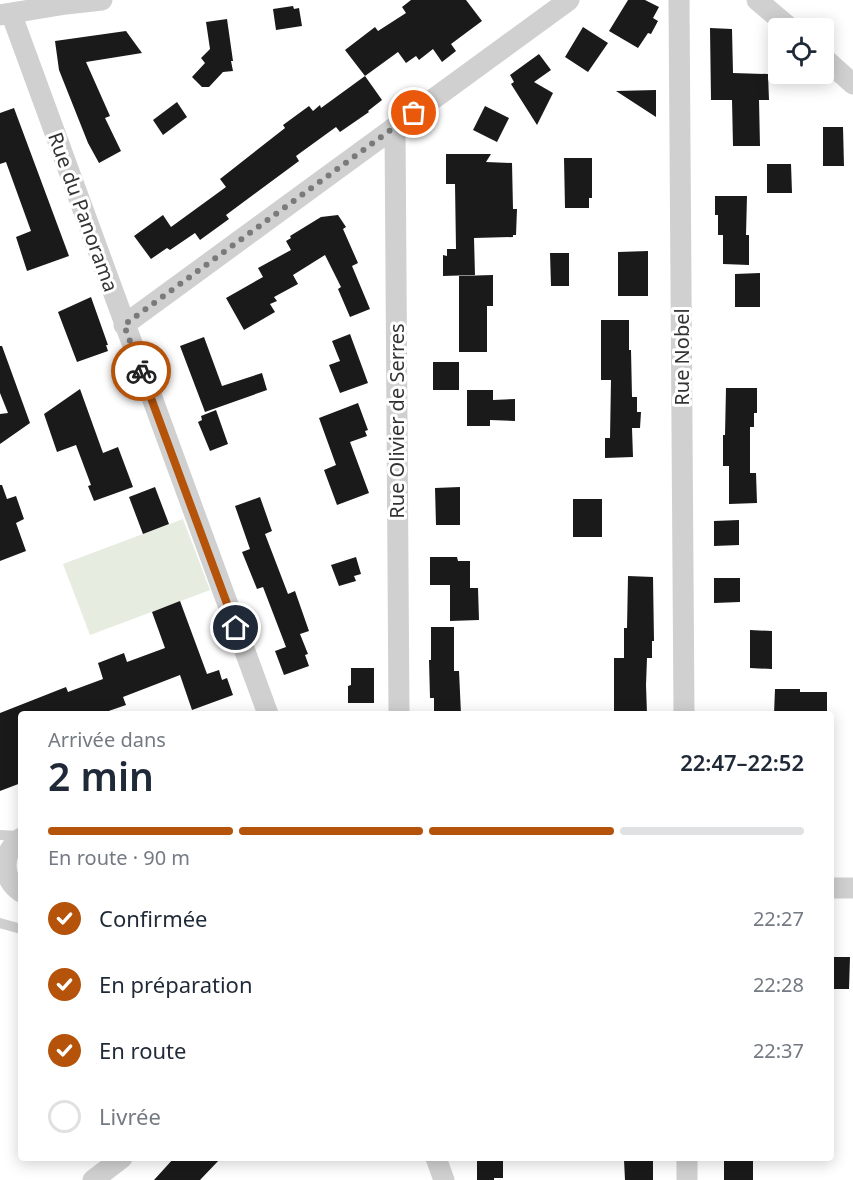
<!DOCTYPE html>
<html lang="fr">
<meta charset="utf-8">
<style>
body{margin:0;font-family:"Noto Sans",sans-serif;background:#f2f2f3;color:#1f2937;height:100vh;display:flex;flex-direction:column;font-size:22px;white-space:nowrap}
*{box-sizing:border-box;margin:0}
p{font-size:20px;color:#747a83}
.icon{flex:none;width:33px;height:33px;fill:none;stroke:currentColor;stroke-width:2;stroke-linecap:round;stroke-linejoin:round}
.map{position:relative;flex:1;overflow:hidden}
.sheet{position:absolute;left:18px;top:711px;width:816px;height:450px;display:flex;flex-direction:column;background:#fff;border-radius:6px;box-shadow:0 3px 15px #0003}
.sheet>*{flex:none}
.tools{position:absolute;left:768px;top:18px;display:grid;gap:12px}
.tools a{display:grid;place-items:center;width:66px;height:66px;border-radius:6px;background:#fff;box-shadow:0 3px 15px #0003;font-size:30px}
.pin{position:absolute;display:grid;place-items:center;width:51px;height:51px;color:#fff;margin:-26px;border:3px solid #fff;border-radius:50%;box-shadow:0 2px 6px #0007}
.courier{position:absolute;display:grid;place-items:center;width:60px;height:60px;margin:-30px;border:4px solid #b45309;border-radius:50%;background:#fff;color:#222;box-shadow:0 2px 8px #0007}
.summary em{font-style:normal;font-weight:600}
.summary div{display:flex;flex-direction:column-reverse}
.summary{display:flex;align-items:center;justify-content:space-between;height:102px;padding:0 30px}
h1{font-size:39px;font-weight:600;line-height:45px}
.bar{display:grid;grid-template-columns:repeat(4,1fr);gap:9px 6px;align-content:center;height:72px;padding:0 30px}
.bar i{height:8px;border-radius:4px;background:#e0e1e3}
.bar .current{background:#b45309}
.bar p{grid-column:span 4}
ol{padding:0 30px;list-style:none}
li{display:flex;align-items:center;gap:18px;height:66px}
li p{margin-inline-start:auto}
li .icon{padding:6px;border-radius:50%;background:#b45309;color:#fff;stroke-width:4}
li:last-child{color:#747a83}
li i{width:33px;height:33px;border:3px solid #e0e1e3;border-radius:50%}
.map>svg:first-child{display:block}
.green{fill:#e6ecdf}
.building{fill:#1a1a1a}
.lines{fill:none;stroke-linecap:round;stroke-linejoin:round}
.service{stroke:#d0d0d0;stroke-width:10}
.minor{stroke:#d0d0d0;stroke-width:21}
.done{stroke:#7a7a7a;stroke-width:6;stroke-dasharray:0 10.8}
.route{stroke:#b45309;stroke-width:8}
.labels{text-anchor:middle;stroke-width:6;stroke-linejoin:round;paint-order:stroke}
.street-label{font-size:20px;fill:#333;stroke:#fff}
</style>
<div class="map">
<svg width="853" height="1180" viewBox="0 0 853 1180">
<rect width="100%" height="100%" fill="#fff"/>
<path class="green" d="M183 519 210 590 90 635 63 564Z"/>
<path class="building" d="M411 0H466L482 21 451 44 456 51 442 62 433 49 419 60 416 56 406 63 398 52 365 76 345 50 375 27 378 31 406 13 402 7Z
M628 0H645L659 7 653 18 658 21 651 34 648 33 638 48 609 31Z
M293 6 294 9 299 8 302 26 276 30 273 9Z
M227 19 233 61H231L233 71 223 72 209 87H202L192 77 205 63 201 58 210 49 206 22Z
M583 27 608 43 588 72 565 57Z
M710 28 732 29 733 73 768 74 769 100H759L760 146H733L732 100H711Z
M126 31 142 53 86 62 110 116 105 118 121 151 99 163 88 143 59 70 55 41Z
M539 54 551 70 534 82 553 93 537 125 511 84 514 82 510 75Z
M365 76 382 100 368 111 369 112 340 132 336 127 296 156 299 161 226 215 229 219 200 240 195 233 170 250 167 248 151 259 134 236 163 215 171 227 226 187 220 179 285 128 283 125 309 106 313 111 320 105 321 108Z
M656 90V117L616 91Z
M177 102 187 117 163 135 153 120Z
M485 106 509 118 497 142 473 130Z
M14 108 69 256 27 271 16 237 31 231 6 162 0 164V113Z
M823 127H843L844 166H823Z
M446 154H491L486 162 512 163 513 209H517L516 235H513V237L474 238 475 275 443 276V255L447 256V249H456L455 184H446Z
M564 158H592V198H589V208H565Z
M767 164H791L792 193H767Z
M715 196H747L746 235H749V265L723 264V235H718V215H715Z
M338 215 346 227 343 229 358 263 352 266 370 309 350 317 338 289 341 287 325 255 293 275 298 284 274 297 277 301 270 304 275 312 244 330 226 298 263 277 258 268 291 250 286 241 291 238 290 236 321 217Z
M648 251V296H618V252Z
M550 253H569V286H551Z
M760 273V307H735V274Z
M493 275V306H487V352H459V276Z
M91 297 108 345H106L108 351 77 362 58 312Z
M601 320H629V350H631L632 397H637V412H641L640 428H632L633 457 605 458V438H610L611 380H601Z
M350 334 368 383 340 393 329 365 340 361 332 341Z
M204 337 222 386 262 373 267 390 205 412 180 346Z
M0 346H2L30 423 0 444V414L8 413 0 393Z
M433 362H459V390H433Z
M726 388H757V413H754V427H750V473H756L757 503 729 504V466H723V435H725Z
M80 389 103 453 118 447 133 487 94 501 88 486 91 485 76 445 57 452 44 414Z
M467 390H493V400L515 399V421L490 420V426H467Z
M358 403 368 430 365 431 367 436 350 442 369 493 337 505 324 470 336 465 319 418Z
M216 410 228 444 210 451 198 422 202 420 201 416Z
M0 485H2L7 499 16 496 24 519 16 523 26 551 0 561Z
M155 487 169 524 143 534 129 497Z
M460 487V525H436L435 488Z
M260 497 272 531 265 534 288 594 295 591 309 631 300 634 308 654 305 655 309 666 284 675 275 651 286 647 263 587 257 589 242 552 250 549 235 506Z
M573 499H602V537H573Z
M739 520V545L714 546V521Z
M356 557 361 574 354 576 356 581 339 586 331 565Z
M430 557H457L458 561H470V588H478L479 620 450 621V585H430Z
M628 576 653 577 654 641H652V658H647L646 685 647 714H614V658H624V628H627Z
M714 578H740V602L714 603Z
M180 601 207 674 219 670 222 680 227 678 233 695 192 710 180 675 123 697 126 705 100 714H21V783L0 791V713L66 687 68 692 103 679 98 663 124 653 127 662 165 648 152 612Z
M431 627H454V671H459L461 714H434V698H430L429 660H431Z
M750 630 772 631V669L750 668Z
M351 668H374V703H348V686L351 685Z
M775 689H800V692H827V714H774Z
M831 957H850L849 989H831Z
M174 1158H221L200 1180H154Z
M477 1158H503V1178H494V1180H477Z
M724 1158H753V1180H724Z
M624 1160H653V1180H625Z"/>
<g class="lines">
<path class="service" d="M0 835 21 836
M0 923 21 929"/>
<path class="minor" d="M679 0 684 714
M757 0 790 28
M11 13 268 714
M0 15 66 4 102 0
M824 58 853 84
M395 127 399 714
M124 325 569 0
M21 838C1 852 1 879 21 892
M831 888H853
M436 1158 444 1180
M687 1158V1180
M93 1180 122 1158"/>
</g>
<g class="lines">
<path class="done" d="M141 371 124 325 414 113"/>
<path class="route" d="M141 371 236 628"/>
</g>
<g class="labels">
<g class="street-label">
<text transform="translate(83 212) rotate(70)" y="7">Rue du Panorama</text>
<text transform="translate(682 357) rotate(-90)" y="7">Rue Nobel</text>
<text transform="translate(397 421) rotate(-90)" y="7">Rue Olivier de Serres</text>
</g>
</g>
</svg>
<div class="tools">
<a><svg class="icon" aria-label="locate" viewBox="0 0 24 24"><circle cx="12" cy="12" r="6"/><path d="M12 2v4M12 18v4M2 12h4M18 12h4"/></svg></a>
</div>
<div class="pin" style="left:414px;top:113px;background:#ea580c"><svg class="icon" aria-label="bag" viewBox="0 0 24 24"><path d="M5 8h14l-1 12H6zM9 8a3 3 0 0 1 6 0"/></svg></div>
<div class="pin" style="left:236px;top:628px;background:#1f2937"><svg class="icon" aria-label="home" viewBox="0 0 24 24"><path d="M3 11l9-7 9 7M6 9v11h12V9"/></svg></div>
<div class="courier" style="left:141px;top:371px"><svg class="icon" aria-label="bike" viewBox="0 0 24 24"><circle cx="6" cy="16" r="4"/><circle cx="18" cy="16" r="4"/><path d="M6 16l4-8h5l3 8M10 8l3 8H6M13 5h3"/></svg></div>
<section class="sheet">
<div class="summary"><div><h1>2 min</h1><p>Arrivée dans</p></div><em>22:47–22:52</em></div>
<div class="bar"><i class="current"></i><i class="current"></i><i class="current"></i><i></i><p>En route · 90 m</p></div>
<ol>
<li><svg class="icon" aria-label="check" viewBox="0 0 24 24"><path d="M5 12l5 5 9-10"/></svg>Confirmée<p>22:27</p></li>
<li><svg class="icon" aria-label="check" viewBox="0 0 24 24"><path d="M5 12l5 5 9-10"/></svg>En préparation<p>22:28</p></li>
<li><svg class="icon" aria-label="check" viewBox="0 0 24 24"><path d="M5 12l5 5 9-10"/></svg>En route<p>22:37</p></li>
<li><i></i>Livrée</li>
</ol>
</section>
</div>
